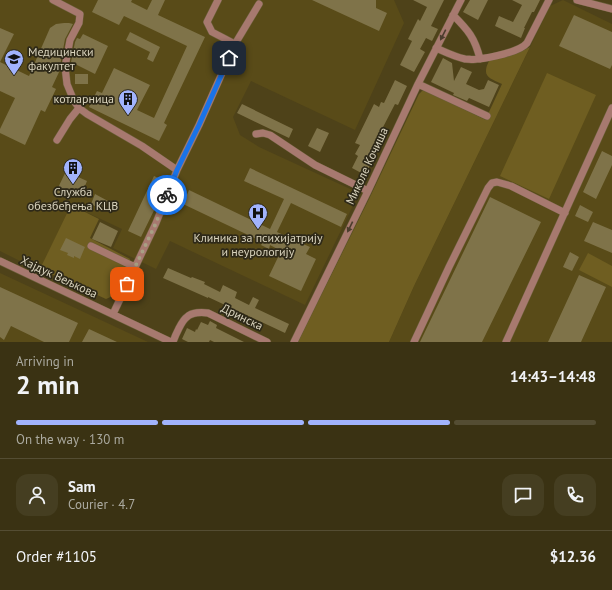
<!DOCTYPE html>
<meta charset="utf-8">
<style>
body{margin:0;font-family:"PT Sans",sans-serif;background:#453e21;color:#f1f3f6;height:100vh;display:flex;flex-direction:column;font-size:15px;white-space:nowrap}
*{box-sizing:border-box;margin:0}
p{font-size:13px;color:#abaaa0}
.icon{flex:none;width:22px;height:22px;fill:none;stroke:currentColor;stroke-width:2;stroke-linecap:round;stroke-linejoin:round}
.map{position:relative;height:342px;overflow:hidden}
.sheet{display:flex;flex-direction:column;background:#3a3213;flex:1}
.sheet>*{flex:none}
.pin{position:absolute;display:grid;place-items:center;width:34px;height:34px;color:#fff;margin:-17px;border-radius:8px;box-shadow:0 2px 6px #0006}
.courier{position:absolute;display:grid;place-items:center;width:40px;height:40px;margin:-20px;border:3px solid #1a73e8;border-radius:50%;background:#fff;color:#222;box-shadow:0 1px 5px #0007}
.overview em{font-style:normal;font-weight:800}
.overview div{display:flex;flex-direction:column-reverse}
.overview{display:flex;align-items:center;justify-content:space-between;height:68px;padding:0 16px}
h1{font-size:26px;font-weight:800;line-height:30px}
.bar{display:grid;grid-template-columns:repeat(4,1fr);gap:6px 4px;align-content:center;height:48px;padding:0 16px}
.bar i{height:5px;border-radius:3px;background:#544d33}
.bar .on{background:#a1b3fd}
.bar p{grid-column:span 4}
.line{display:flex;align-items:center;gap:10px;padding:0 16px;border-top:1px solid #544d33}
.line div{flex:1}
.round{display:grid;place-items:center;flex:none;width:42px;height:42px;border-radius:12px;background:#453e21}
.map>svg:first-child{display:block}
.built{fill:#594b18}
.green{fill:#6f5e21}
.building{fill:#7f7349}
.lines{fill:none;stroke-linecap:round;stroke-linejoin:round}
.minor-casing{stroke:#6a5f3a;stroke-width:8}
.minor{stroke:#a7796f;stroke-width:7}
.oneway{fill:#4c3d2e}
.done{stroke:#a8a084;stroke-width:4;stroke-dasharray:0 7.2}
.route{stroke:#1a73e8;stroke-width:5}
.labels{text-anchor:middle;stroke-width:3.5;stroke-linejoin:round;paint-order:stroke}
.poi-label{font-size:12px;fill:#d9d3bd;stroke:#2e2918}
.street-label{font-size:12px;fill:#d9d3bd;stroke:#2e2918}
</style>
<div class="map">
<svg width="612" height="342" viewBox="0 0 612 342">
<rect width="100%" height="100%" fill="#4e4219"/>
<path class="built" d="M0 0H394L404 23 355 130 251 81 233 117 240 135 259 147 359 193 305 305 170 241 156 269 113 248 122 229 71 205 40 271 0 251Z
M563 0 612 24V342H389L414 286 550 6Z
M0 273 148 342H0Z"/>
<path class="green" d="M530 47 414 286 389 342H298L369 199 419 94 422 91H426L486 120 489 115V112L502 84C490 78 481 77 489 61L518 53Z
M547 73 596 95 549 199 500 176Z
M71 205 99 219 90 238 130 259 115 295 106 299 40 269Z
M588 253 612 266V287L579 270Z"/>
<path class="building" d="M98 0H132L131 2 147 10 152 0H165L158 15 205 37 164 123 167 125 159 141 89 107 97 91 102 93 114 68 150 85 137 110 154 118 187 46 124 16 119 25 92 12Z
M312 0H376V8L387 13 379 31Z
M413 0H444L431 26 438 29 432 41 426 38 420 49 425 52 414 72 400 65 412 41 408 39 418 19 420 21 427 7Z
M470 0H488L478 20 463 12Z
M512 0H540L534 12H532L524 28H525L521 38 495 26 499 16 513 22 522 5Z
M574 15 612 32V65L610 69 559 46Z
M64 23H69L73 24 65 39 60 66V70L52 87 56 89 45 112 41 110 25 145 0 133V129L15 98 0 91V28L14 34 0 62 29 76 50 28 56 24Z
M130 32 160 47 153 62 147 59 150 52 126 40Z
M83 34 108 46 95 74 71 62 75 42 77 38 80 39Z
M443 58 452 63 454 81 461 67 472 72 466 84 479 90 484 89 488 80 499 85 489 107 469 98 467 101 453 95 454 93 431 82Z
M75 74H88V84H75Z
M395 80 407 86 398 105 395 104 381 131 384 133 383 134 385 136 365 175 352 168 358 156 355 154 360 145 355 143 374 104 379 107 381 102 384 103Z
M242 104 293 129 289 138 237 113Z
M317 128 329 133 320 152 308 146Z
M602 151 612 156V165L596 199 583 192Z
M250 168 347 214 341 227 291 203 277 232 310 247 306 254 316 259 301 291 269 276 281 251 270 245 269 249 261 245 263 242 183 204 189 190 270 229 284 199 244 181Z
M67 169 77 174 76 176 87 181 82 193 71 188 66 197 56 192Z
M154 176 167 182 162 194 141 237 128 231Z
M95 194 108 201 104 211 91 204Z
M490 197 541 222 482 342H420Z
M580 205 593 212 588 222 575 216Z
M100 222 118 231 111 247 92 239Z
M593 222 612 230V253L584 241Z
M66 238 85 247 80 259 74 256V258L67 255 68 253 60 250Z
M570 252 579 257 572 271 563 267Z
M168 268 191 278 192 277 205 282 204 284 220 292 223 285 237 292 235 298 249 305 253 297 259 300 255 308 289 324 285 333 208 297V298L163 278Z
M579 275 606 287 581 342H548Z
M0 287 78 323 69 342H44L11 326 4 340 0 337Z
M210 321 217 325 216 328 244 342H214L210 340 209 342H188L182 339 187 328 195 332 196 329 197 330 201 322 208 325Z
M89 329 117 342H82Z"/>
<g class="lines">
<defs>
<path id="minor" d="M53 0 80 14 79 23 70 40 65 67 67 84 74 101 79 108 87 114 142 146 177 170
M577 0 612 9
M453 15C468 30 475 38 480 59
M235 44 259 4
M436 48C445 52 455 57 465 59 469 59 474 60 477 59 489 58 520 52 527 43L549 0
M418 84 487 116
M256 134 263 133 270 135 315 165 368 191
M57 140 70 119 79 108
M91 246 135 267
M0 261 171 342 173 341
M113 314 156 223 177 170 199 125 235 44 212 32 207 22 218 0
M173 342C175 336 182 320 187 317 192 312 202 312 208 313L267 342
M294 342 368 191 418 84 461 0
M414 342 449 267 488 188 492 183 497 182 511 186 565 213
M506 342 612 108"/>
</defs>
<use href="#minor" class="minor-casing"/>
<use href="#minor" class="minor"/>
</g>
<defs><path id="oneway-solid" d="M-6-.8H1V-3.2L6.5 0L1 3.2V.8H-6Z"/></defs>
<g class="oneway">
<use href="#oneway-solid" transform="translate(443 35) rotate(117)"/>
<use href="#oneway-solid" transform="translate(350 227) rotate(116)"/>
</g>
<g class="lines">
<path class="done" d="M127 284 156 223 167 195"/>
<path class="route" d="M167 195 177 170 199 125 229 58"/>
</g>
<defs>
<symbol id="university-pin" viewBox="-11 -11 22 30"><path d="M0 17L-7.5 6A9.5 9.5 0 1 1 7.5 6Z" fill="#a1b3fd" stroke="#2e2918"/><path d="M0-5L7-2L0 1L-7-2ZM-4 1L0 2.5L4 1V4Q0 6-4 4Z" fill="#111"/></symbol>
<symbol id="building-pin" viewBox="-11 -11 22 30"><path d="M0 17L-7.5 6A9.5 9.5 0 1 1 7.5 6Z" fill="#a1b3fd" stroke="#2e2918"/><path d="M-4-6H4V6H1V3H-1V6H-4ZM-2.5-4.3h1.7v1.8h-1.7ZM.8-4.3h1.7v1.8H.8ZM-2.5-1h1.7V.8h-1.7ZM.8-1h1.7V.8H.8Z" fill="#111"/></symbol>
<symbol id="hospital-pin" viewBox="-11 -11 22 30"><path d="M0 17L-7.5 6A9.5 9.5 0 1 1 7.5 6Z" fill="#a1b3fd" stroke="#2e2918"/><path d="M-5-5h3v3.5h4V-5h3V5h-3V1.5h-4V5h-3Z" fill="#111"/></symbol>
</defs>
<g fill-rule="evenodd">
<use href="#university-pin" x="3" y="48" width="22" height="30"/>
<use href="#building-pin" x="117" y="88" width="22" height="30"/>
<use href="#building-pin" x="62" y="157" width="22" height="30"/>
<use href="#hospital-pin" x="247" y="202" width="22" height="30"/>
</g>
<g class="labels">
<g class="poi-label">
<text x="28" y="56" text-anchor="start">Медицински<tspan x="28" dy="14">факултет</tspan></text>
<text x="114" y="103" text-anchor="end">котларница</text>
<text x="73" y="196">Служба<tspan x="73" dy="14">обезбеђења КЦВ</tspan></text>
<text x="258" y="242">Клиника за психијатрију<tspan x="258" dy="14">и неурологију</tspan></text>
</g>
<g class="street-label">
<text transform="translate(367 166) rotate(-65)" y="4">Миколе Кочиша</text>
<text transform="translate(59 277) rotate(25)" y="4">Хајдук Вељкова</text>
<text transform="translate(242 317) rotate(26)" y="4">Дринска</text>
</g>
</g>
</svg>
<div class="pin" style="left:127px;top:284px;background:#ea580c"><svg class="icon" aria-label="bag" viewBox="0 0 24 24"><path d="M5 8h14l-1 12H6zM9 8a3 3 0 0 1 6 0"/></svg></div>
<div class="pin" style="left:229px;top:58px;background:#1f2937"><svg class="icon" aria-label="home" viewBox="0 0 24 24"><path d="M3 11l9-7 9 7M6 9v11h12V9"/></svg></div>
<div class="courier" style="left:167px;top:195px"><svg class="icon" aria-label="bike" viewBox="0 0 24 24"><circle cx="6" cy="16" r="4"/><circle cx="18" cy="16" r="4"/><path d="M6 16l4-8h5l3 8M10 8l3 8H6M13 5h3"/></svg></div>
</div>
<section class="sheet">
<div class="overview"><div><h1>2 min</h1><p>Arriving in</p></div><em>14:43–14:48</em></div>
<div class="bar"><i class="on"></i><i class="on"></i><i class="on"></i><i></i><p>On the way · 130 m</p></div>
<div class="line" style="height:72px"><a class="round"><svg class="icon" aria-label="person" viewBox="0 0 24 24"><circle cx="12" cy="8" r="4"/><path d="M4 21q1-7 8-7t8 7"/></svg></a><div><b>Sam</b><p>Courier · 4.7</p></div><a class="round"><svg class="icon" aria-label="chat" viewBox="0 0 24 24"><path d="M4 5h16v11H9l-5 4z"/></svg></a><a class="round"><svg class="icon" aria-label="phone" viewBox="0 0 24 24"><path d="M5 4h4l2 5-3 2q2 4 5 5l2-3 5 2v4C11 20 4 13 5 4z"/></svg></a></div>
<div class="line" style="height:52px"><div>Order #1105</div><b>$12.36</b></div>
</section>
